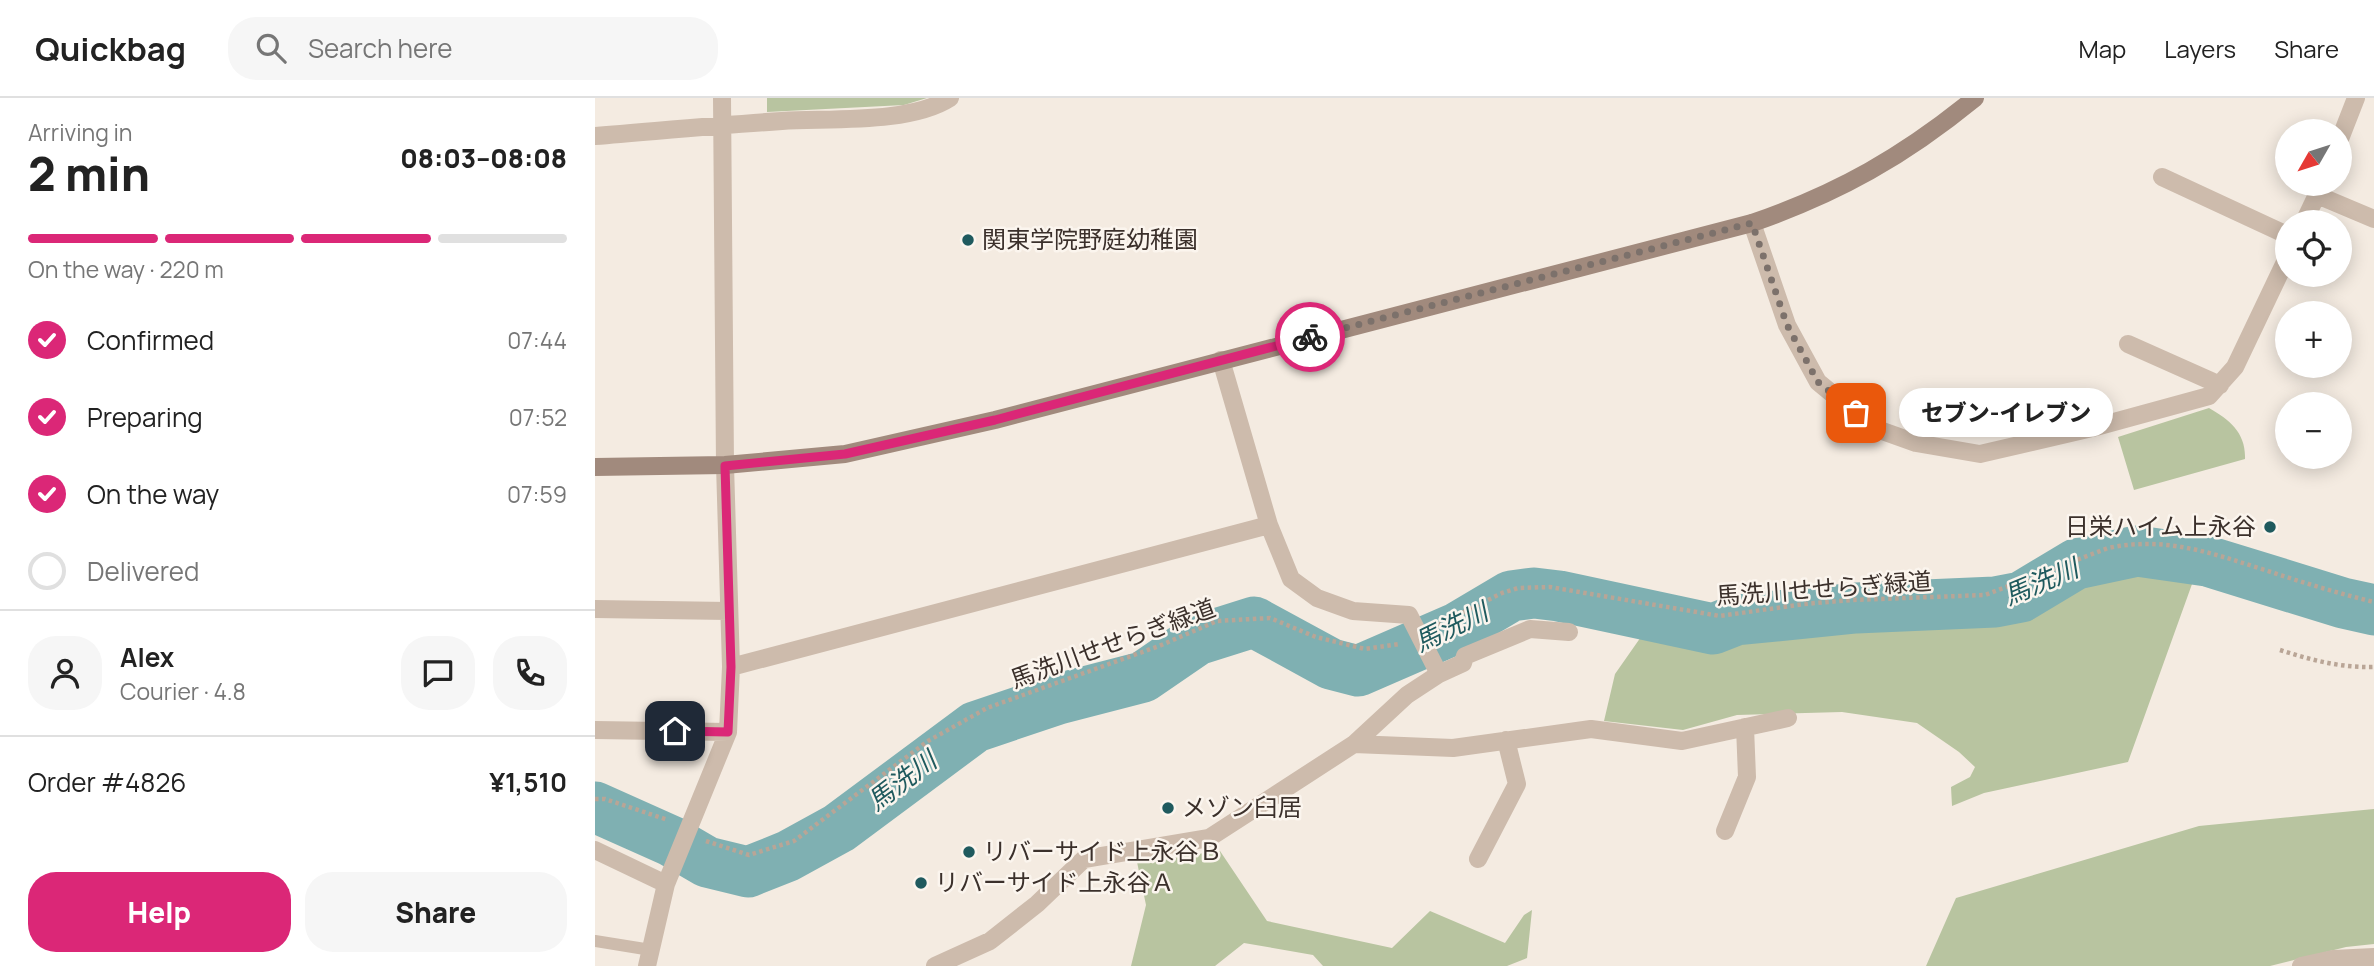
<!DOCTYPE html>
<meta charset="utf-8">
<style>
body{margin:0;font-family:Manrope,"Noto Sans JP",sans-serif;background:#f6f6f6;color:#222;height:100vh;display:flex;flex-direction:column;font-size:26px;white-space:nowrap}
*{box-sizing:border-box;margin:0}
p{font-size:23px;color:#767676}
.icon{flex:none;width:38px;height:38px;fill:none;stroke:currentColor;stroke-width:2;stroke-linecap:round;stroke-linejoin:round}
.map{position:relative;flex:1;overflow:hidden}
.details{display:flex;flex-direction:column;background:#fff;width:595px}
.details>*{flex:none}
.needle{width:46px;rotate:231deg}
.fabs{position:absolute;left:1680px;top:21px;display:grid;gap:14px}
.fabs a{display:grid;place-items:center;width:77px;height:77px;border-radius:50%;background:#fff;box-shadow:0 4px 18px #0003;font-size:35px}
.pin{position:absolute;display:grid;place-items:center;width:60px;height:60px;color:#fff;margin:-30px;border-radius:14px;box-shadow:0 4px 10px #0006}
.courier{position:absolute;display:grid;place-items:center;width:70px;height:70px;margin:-35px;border:5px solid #db2777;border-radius:50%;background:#fff;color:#222;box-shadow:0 2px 9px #0007}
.bubble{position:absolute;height:49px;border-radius:24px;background:#fff;box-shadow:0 4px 18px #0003;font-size:23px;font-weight:800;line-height:49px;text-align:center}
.summary em{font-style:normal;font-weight:800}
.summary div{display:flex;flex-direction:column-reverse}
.summary{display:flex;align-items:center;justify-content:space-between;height:119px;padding:0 28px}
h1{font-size:46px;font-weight:800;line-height:52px}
.bar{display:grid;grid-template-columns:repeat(4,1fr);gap:10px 7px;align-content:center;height:84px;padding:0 28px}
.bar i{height:9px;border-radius:5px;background:#e0e0e0}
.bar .on{background:#db2777}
.bar p{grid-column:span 4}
.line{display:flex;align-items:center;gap:18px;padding:0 28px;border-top:2px solid #e0e0e0}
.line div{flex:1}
.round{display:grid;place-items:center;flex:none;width:74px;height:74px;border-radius:28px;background:#f6f6f6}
ol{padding:0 28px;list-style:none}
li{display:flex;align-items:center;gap:21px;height:77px}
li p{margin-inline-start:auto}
li .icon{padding:7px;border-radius:50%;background:#db2777;color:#fff;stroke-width:4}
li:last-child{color:#767676}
li i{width:38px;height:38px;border:4px solid #e0e0e0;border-radius:50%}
.cta{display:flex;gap:14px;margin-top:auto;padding:14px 28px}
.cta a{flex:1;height:80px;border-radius:28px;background:#db2777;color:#fff;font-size:28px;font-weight:800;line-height:80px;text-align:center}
.cta a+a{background:#f6f6f6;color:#222}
header{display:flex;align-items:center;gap:42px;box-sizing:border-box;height:98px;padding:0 35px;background:#fff;border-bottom:2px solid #e0e0e0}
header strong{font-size:33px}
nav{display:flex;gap:38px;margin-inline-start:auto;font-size:24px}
.search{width:490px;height:63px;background:#f6f6f6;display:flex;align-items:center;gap:18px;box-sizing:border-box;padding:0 24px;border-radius:28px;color:#767676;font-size:26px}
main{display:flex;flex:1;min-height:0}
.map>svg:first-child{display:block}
.green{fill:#b8c4a0}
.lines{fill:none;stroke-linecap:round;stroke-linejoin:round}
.river{stroke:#7fb0b2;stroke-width:51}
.path{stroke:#b9a596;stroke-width:4.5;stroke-dasharray:3.5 3.5;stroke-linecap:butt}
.lane{stroke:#cdbbac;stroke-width:12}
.street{stroke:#cdbbac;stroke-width:18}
.secondary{stroke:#a18a7d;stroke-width:18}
.done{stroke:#7c716b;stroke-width:7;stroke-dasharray:0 12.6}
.route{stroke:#db2777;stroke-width:9}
.poi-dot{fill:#1f5a5e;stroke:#fbf5ee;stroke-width:2.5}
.labels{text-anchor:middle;stroke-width:5;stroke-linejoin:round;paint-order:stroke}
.poi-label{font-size:24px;fill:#3b302b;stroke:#fbf5ee;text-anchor:start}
.street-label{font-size:24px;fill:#3b302b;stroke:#fbf5ee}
.water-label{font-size:26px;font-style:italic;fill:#1f5a5e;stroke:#fbf5ee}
</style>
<header>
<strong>Quickbag</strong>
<div class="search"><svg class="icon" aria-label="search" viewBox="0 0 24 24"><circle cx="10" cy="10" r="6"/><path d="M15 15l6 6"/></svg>Search here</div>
<nav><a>Map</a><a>Layers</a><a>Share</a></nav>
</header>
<main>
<section class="details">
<div class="summary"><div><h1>2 min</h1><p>Arriving in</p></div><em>08:03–08:08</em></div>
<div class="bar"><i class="on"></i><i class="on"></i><i class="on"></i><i></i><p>On the way · 220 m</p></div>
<ol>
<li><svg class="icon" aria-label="check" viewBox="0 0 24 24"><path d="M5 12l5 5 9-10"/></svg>Confirmed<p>07:44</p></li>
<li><svg class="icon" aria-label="check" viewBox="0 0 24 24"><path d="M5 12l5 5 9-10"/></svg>Preparing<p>07:52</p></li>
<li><svg class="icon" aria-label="check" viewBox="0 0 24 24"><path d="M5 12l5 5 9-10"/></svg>On the way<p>07:59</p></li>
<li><i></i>Delivered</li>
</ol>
<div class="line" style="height:126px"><a class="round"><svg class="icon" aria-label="person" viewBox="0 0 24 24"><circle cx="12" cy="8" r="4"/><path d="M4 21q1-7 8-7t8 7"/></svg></a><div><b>Alex</b><p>Courier · 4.8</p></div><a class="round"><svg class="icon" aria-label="chat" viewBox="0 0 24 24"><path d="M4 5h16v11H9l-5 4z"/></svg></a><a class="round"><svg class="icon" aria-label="phone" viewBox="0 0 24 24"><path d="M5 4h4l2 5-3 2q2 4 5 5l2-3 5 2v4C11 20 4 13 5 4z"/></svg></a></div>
<div class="line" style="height:91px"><div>Order #4826</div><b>¥1,510</b></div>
<div class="cta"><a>Help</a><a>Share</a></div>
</section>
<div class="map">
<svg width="1779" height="868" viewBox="0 0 1779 868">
<rect width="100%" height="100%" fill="#f4ebe1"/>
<path class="green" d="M172 0H332L309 7 172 14Z
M1614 310C1635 322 1651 335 1650 361L1539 392 1523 339Z
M1533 462 1601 475 1533 664 1389 695 1357 708 1356 689 1375 679 1380 669 1364 654 1322 625 1247 614 1142 617 1088 632 1009 623 1020 576 1055 526 1137 549 1181 530 1421 512 1485 473Z
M1779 711V846L1751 849 1675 868H1331L1361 800 1604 728Z
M625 753 672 823 797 850 835 813 910 845 929 817 937 812 932 860 912 868H728L718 857 649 845 620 868H536L551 807 542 764Z"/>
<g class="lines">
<path class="river" d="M0 709 76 743 112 764 153 774 193 758 244 730 380 629 463 601 548 579 602 542 659 524 736 566 763 573 862 530 916 498 939 495 964 498 1118 531 1141 522 1261 510 1400 504 1426 499 1481 466 1542 453 1612 463 1748 505 1779 512"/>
<path class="path" d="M843 527 907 495 923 490 955 489 1125 518 1209 506 1257 502 1390 497 1513 450C1571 438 1616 455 1670 472 1706 484 1742 495 1779 504
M1685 552C1716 562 1746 570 1779 569
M0 701H10L73 722
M111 743 154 757 199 743 333 643 392 610 564 548 622 523 675 520 721 539 770 551 804 546"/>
<path class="lane" d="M0 843 56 852"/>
<path class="street" d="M0 38C62 33 124 27 187 23 234 20 315 26 355 0
M1745 41 1761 0
M1567 79 1692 137
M1722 97 1779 121
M1709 124 1727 86
M1157 125 1192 227 1223 284 1279 330 1321 345 1385 356 1497 330 1614 298 1640 269 1692 160
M1533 246 1625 287
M626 262 674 427 696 481 722 500 758 513 814 517 844 576
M0 511 133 513
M136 569 674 427
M0 632 133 634
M759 646 858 650 996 631 1087 643 1193 620
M1130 733 1152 679 1150 629
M0 752 71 786
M883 761 922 686 911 642
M52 868 71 786 133 634 136 569 130 367 127 0
M340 868 395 843 442 806 489 761 614 740 759 646 812 597 844 576 868 565 870 558 935 531 974 534
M1706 868 1738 861 1779 859"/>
<path class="secondary" d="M0 369 130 367 250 356 400 322 1157 125C1244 95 1309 58 1380 0"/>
</g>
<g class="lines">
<path class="done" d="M715 239 1157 125 1192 227 1223 284 1261 315"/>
<path class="route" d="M80 633 133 634 136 569 130 368 250 356 400 322 715 239"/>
</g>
<g class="poi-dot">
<circle cx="373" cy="142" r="7"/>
<circle cx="1675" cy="429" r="7"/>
<circle cx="573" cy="710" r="7"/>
<circle cx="374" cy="754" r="7"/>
<circle cx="326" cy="785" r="7"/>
</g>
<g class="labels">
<g class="poi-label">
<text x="387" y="150">関東学院野庭幼稚園</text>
<text x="1661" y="437" text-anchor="end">日栄ハイム上永谷</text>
<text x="587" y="718">メゾン臼居</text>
<text x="388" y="762">リバーサイド上永谷Ｂ</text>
<text x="340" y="793">リバーサイド上永谷Ａ</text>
</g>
<g class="street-label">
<text transform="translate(1229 491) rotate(-4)" y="8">馬洗川せせらぎ緑道</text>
<text transform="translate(518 546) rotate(-20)" y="8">馬洗川せせらぎ緑道</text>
</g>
<g class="water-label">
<text transform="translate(1446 484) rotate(-23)" y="9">馬洗川</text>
<text transform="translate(856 529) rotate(-26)" y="9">馬洗川</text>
<text transform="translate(307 683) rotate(-37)" y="9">馬洗川</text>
</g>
</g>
</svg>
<div class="fabs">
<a><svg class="needle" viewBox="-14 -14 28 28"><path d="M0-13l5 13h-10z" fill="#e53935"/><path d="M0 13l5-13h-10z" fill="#767676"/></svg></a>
<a><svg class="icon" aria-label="locate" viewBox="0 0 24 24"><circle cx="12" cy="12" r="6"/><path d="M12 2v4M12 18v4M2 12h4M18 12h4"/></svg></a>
<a>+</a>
<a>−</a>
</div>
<div class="pin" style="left:1261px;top:315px;background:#ea580c"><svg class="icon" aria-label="bag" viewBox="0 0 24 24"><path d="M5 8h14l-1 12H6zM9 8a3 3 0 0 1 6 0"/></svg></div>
<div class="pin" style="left:80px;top:633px;background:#1f2937"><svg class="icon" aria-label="home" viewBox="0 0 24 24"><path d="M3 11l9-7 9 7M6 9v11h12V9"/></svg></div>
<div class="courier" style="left:715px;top:239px"><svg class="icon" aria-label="bike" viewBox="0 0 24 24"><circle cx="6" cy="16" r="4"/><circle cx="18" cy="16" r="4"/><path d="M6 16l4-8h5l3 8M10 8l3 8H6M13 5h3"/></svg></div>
<div class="bubble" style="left:1304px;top:290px;width:214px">セブン-イレブン</div>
</div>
</main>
